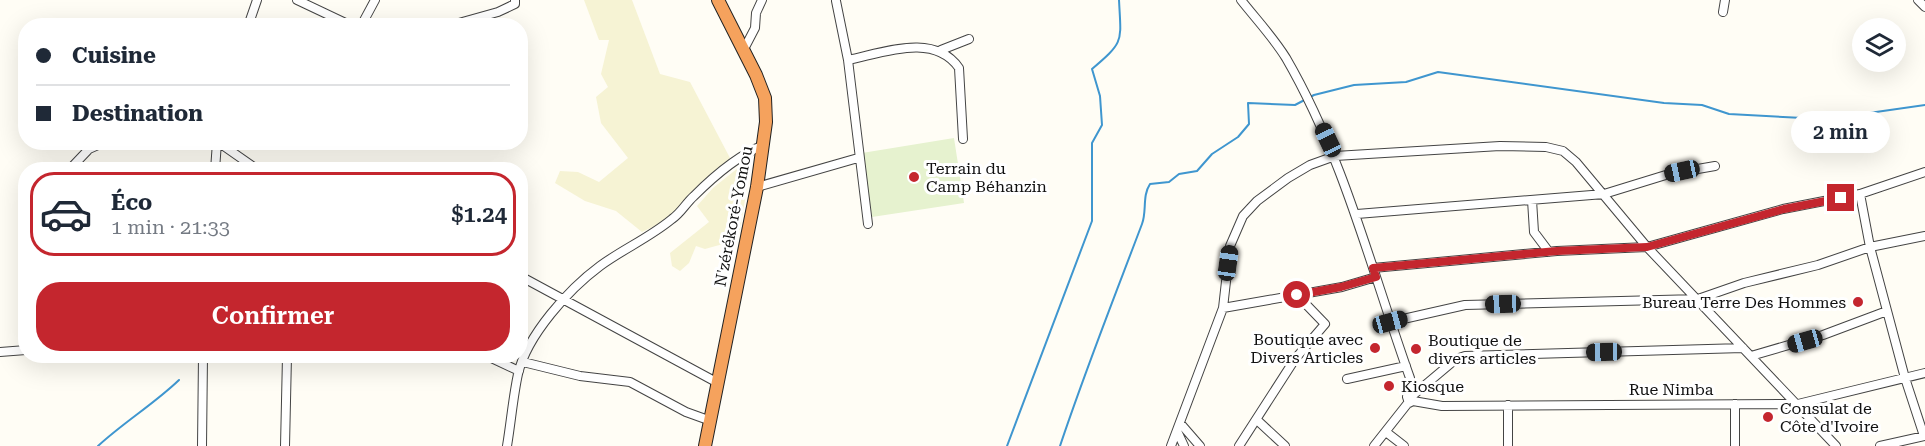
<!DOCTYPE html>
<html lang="fr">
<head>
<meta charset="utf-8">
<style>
  body { margin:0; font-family:"Roboto Serif",serif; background:#f6f6f7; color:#1f2937; height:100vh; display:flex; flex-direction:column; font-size:22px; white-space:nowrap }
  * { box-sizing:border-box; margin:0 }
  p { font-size:20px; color:#747a83 }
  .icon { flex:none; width:33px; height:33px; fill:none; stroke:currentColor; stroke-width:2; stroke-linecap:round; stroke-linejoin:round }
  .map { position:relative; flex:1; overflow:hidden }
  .drawer { position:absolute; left:18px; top:162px; width:510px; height:201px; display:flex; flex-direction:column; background:#fff; border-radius:24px; box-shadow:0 6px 24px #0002 }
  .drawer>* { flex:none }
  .guide { position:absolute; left:18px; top:18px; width:510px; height:132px; border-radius:24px; box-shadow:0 6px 24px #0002; display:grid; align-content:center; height:132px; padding:0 18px; background:#fff }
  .tools { position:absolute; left:1852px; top:18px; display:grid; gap:12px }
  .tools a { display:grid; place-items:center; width:54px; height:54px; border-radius:50%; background:#fff; box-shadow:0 6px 24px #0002; font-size:30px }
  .end { position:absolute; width:27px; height:27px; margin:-14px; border:8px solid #c4262e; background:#fff; box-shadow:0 0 0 3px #fff }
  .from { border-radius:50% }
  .bubble { position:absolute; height:42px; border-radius:21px; background:#fff; box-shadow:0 6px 24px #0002; font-size:20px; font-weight:600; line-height:42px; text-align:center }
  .car { position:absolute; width:18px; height:36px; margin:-18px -9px; border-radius:8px; box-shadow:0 0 4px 2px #0007; background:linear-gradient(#222 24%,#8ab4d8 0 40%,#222 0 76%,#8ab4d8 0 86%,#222 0) }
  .guide b { display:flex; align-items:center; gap:21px; height:57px; font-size:22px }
  .guide b+b { border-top:2px solid #e0e1e3 }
  .guide i { width:15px; height:15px; background:#1f2937 }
  ul { padding:10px 0 0; list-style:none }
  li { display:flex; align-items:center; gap:18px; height:84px; margin:0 12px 9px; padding:0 6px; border:3px solid transparent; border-radius:24px }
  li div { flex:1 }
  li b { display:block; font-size:22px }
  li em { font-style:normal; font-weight:600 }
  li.on { border-color:#c4262e }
  li>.icon { width:54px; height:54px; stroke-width:1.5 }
  .action { display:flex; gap:12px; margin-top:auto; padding:12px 18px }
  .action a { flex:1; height:69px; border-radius:24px; background:#c4262e; color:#fff; font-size:24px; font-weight:600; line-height:69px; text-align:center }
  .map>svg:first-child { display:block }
  .farmland { fill:#f6f3d4 }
  .pitch { fill:#e6f2cf }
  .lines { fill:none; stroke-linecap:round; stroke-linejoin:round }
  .stream { stroke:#3f96cf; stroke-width:2 }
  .minor-casing { stroke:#444; stroke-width:10 }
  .highway-casing { stroke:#222; stroke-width:14 }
  .minor { stroke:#fff; stroke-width:8 }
  .highway { stroke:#f5a25d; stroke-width:12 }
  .route { stroke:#c4262e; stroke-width:8 }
  .poi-dot { fill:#c4262e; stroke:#fff; stroke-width:2 }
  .labels { text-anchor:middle; stroke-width:6; stroke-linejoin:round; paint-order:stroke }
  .poi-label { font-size:16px; fill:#111; stroke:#fff; text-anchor:start }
  .street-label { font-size:16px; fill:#111; stroke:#fff }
</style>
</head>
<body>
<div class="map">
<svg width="1925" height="446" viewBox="0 0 1925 446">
  <rect width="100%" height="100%" fill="#fffdf5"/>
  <path class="farmland" d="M 584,0 L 632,0 L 660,74 L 690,82 L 730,158 L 667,220 L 642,232 L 616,211 L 585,201 L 555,183 L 560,171 L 578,172 L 599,182 L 628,158 L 601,123 L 596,97 L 608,87 L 601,74 L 609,40 L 599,40 Z
    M 743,164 L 750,170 L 740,230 L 730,230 L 723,244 L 705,249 L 696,246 L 689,263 L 680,271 L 672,266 L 670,253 L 709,222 L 697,206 L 713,188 Z"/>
  <path class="pitch" d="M 954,138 L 964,203 L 872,217 L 862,153 Z"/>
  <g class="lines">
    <path class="stream" d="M 98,446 C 124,422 154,404 179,380
      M 1007,446 L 1092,221 L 1092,143 L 1102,125 L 1100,96 L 1092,69 C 1125,41 1121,42 1119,0
      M 1060,446 C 1085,371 1114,298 1142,224 C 1147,211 1142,196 1150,184 L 1169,182 L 1179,174 L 1197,171 L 1212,154 L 1238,137 L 1249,124 L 1248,103 L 1295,105 L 1314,95 L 1354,85 L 1406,82 L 1438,72 L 1664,103 L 1702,105 L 1729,114 L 1803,118 L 1841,117 L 1925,105"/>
    <g class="minor-casing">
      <path id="minor" d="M 297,0 L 352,26
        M 1241,0 C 1256,19 1273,37 1286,58 C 1344,158 1371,269 1410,378 L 1410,396
        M 1918,0 L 1925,7
        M 836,1 L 848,60 L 868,224
        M 1723,12 L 1725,0
        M 248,26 L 257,0
        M 361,26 L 375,0
        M 448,26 L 498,12 L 515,4 L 515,0
        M 941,50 L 969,39
        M 743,51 L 755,28 L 756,13 L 762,0
        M 848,60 C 883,53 934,32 959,68 L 963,139
        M 218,142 L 258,170
        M 69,170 L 89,149 L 105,142
        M 215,170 L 217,142
        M 757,187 L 858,158
        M 1532,200 L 1534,232 L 1549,252
        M 1357,214 L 1604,194 L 1669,174 L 1715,166
        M 1373,268 L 1557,251 L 1647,247 L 1783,209 L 1860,194
        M 520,276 L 718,383
        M 1223,308 L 1342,287 L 1376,277
        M 1390,322 L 1465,305 L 1698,299 L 1744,283 L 1818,265 L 1870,247 L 1925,236
        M 0,352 L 26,350
        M 487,356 L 519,371
        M 1751,356 L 1823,335 L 1887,311
        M 523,362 L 580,376 L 630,382 L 686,412 L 711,421
        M 1347,379 L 1406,366
        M 1412,396 L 1456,359 L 1465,356 L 1743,348
        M 1413,401 L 1412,396 L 1407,397 L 1409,403 L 1413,401 L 1442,406 L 1798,404 L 1925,373
        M 1735,404 L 1735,446
        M 1257,420 L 1285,446
        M 1180,423 L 1200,446
        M 1177,431 L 1184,446
        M 1386,432 L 1404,446
        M 1924,436 L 1905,378 L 1870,247 L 1860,194 L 1925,172
        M 202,446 L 203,356
        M 285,446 L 287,356
        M 507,446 C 511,422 513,397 518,374 C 527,335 569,289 600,266 C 623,249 649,238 672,219 C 681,213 686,203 694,196 C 713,177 738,155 764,145
        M 1171,446 L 1223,308 L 1230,246 L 1243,216 L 1257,201 L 1288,178 L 1310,165 L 1335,156 L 1500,146 L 1546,147 L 1563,151 L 1576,162 L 1647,247 L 1836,446
        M 1239,446 L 1295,359 L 1325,324 L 1297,295
        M 1374,446 L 1408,403
        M 1508,446 L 1508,405
        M 1880,446 L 1925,436"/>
    </g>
    <g class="highway-casing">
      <path id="highway" d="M 705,446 L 757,187 L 766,122 L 765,98 L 756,75 L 718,0"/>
    </g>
    <use href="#minor" class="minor"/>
    <use href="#highway" class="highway"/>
  </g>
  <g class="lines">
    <path class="route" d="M 1297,295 L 1341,287 L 1376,277 L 1373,268 L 1557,251 L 1647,247 L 1784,209 L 1841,198"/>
  </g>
  <g class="poi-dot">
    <circle cx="914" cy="177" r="6"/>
    <circle cx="1858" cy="302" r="6"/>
    <circle cx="1375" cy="348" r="6"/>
    <circle cx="1416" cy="349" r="6"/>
    <circle cx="1389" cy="386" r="6"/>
    <circle cx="1768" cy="417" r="6"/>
  </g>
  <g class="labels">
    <g class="poi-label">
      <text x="926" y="174">Terrain du<tspan x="926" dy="18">Camp Béhanzin</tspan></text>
      <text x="1846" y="308" text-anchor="end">Bureau Terre Des Hommes</text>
      <text x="1363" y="345" text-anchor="end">Boutique avec<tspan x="1363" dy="18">Divers Articles</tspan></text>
      <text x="1428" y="346">Boutique de<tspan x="1428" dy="18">divers articles</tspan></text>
      <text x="1401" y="392">Kiosque</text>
      <text x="1780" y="414">Consulat de<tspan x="1780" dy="18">Côte d'Ivoire</tspan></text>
    </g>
    <g class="street-label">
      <text transform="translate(733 216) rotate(-79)" y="6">N'zérékoré-Yomou</text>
      <text x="1671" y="395">Rue Nimba</text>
    </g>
  </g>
</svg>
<div class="tools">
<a><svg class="icon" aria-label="layers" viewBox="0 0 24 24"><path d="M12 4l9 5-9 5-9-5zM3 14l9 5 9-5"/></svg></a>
</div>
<i class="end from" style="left:1297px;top:295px"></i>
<i class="end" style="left:1841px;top:198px"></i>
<div class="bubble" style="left:1791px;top:111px;width:99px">2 min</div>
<i class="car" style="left:1328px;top:140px;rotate:335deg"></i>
<i class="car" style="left:1682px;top:171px;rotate:258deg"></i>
<i class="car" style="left:1228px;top:263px;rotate:8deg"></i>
<i class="car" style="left:1503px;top:304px;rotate:268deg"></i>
<i class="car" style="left:1390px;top:322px;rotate:75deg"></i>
<i class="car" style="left:1805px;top:341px;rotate:254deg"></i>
<i class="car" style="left:1604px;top:352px;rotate:269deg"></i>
<div class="guide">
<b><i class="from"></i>Cuisine</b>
<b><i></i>Destination</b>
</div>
<section class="drawer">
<ul>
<li class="on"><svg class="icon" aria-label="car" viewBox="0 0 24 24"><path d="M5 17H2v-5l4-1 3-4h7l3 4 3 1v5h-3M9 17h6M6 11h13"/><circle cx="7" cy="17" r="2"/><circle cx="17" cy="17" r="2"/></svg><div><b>Éco</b><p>1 min · 21:33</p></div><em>$1.24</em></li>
</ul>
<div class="action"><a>Confirmer</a></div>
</section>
</div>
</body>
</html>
